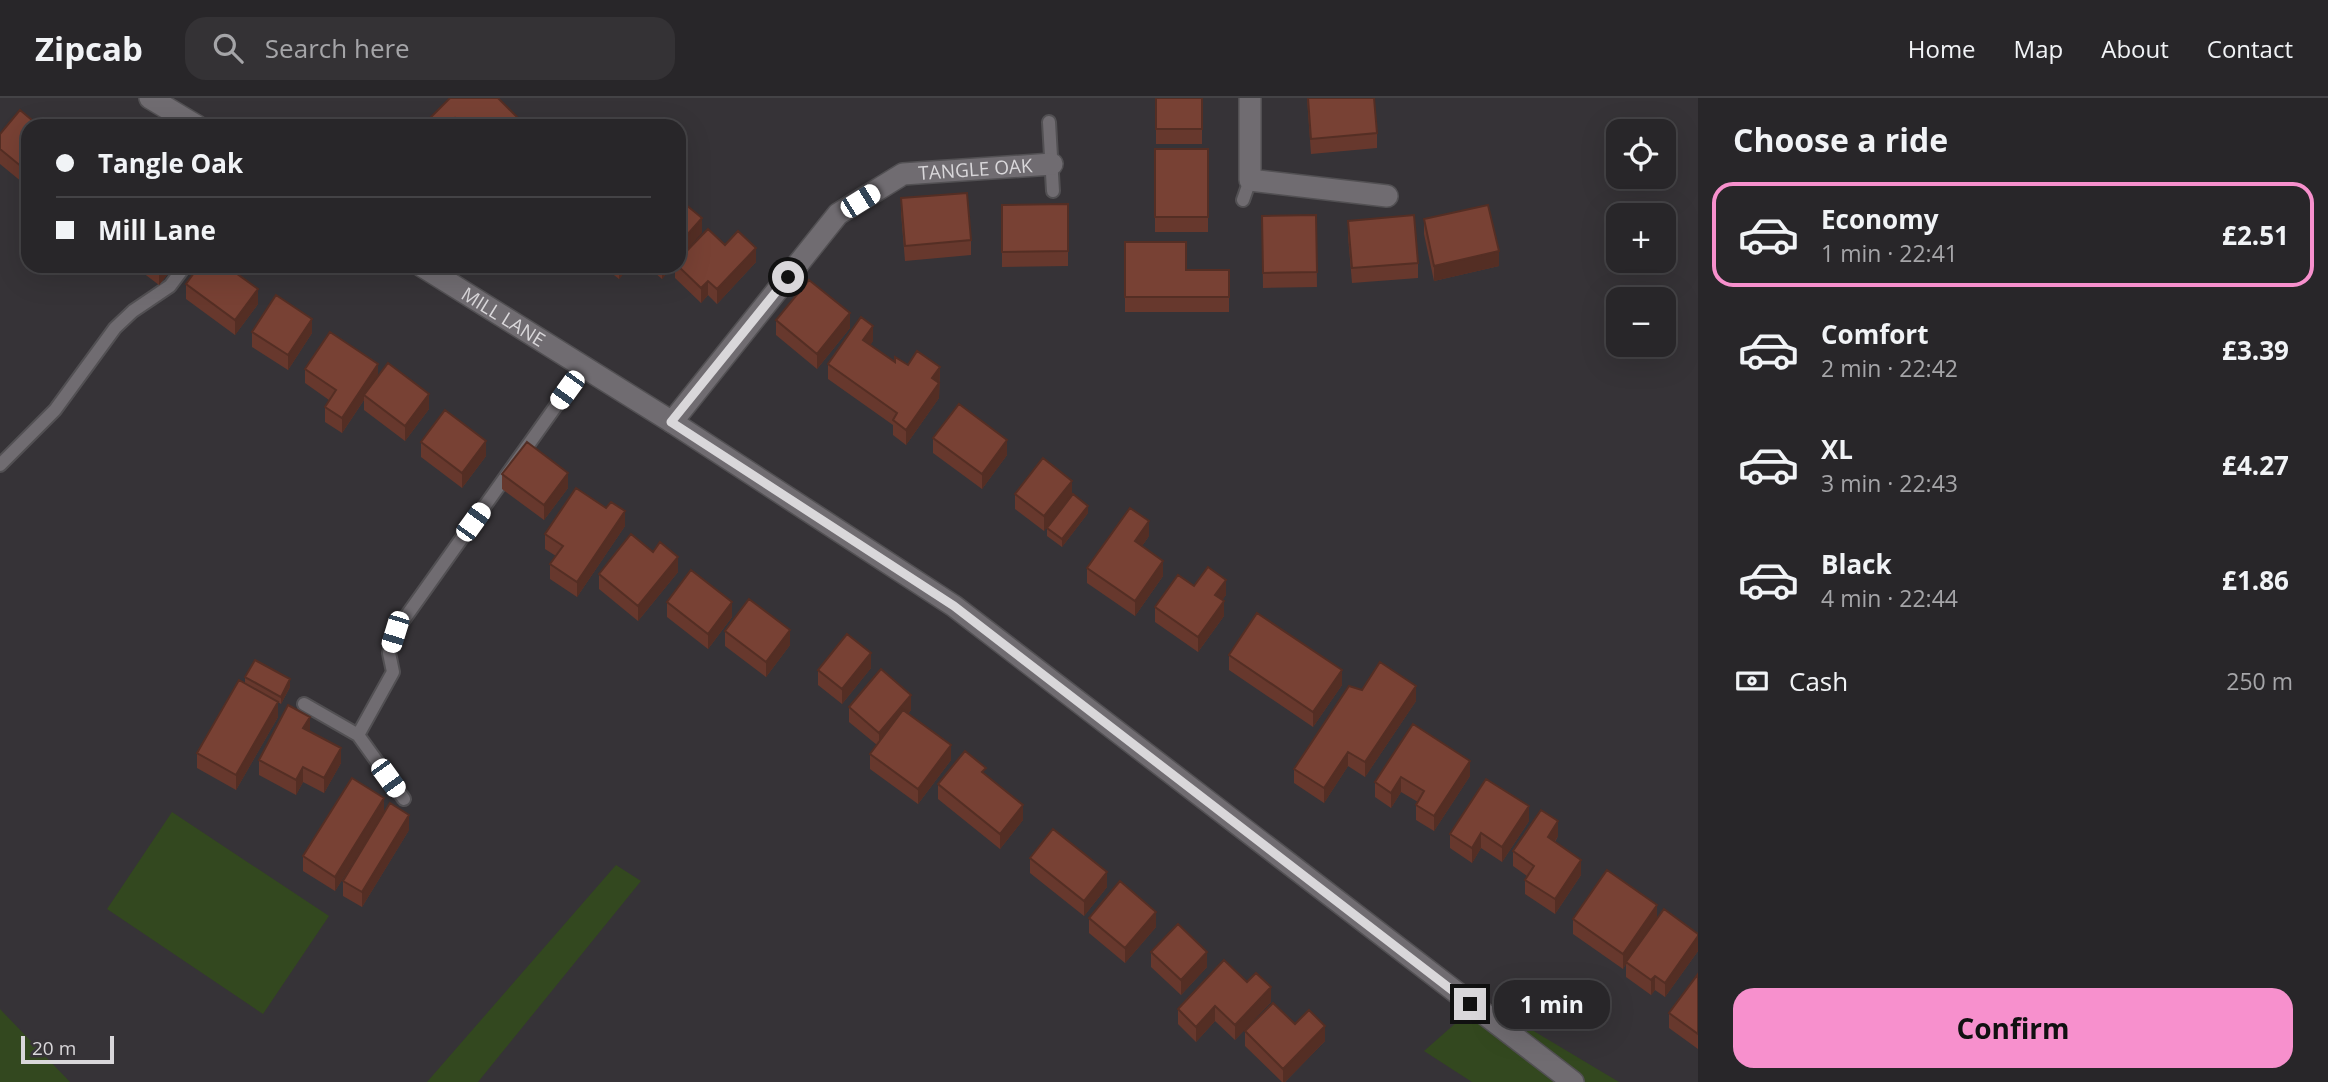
<!DOCTYPE html>
<html lang="en">
<head>
<meta charset="utf-8">
<style>
  body { margin:0; font-family:"Open Sans",sans-serif; background:#343235; color:#f1f3f6; height:100vh; display:flex; flex-direction:column; font-size:26px; white-space:nowrap }
  * { box-sizing:border-box; margin:0 }
  p { font-size:23px; color:#a5a5a8 }
  .icon { flex:none; width:38px; height:38px; fill:none; stroke:currentColor; stroke-width:2; stroke-linecap:round; stroke-linejoin:round }
  .map { position:relative; flex:1; overflow:hidden }
  .side { display:flex; flex-direction:column; background:#282629; width:630px }
  .side>* { flex:none }
  .top-card { position:absolute; left:21px; top:21px; width:665px; height:154px; border-radius:21px; box-shadow:0 7px 28px #0002,0 0 0 2px #444346; display:grid; align-content:center; height:154px; padding:0 35px; background:#282629 }
  .buttons { position:absolute; left:1606px; top:21px; display:grid; gap:14px }
  .buttons a { display:grid; place-items:center; width:70px; height:70px; border-radius:14px; background:#282629; box-shadow:0 7px 28px #0002,0 0 0 2px #444346; font-size:35px }
  .scale { position:absolute; left:21px; bottom:18px; width:93px; box-sizing:border-box; padding-left:7px; border:4px solid #d9d7da; border-top:0; font-size:19px; line-height:24px; white-space:nowrap; color:#d9d7da; -webkit-text-stroke:5px #363337; paint-order:stroke }
  .end { position:absolute; width:32px; height:32px; margin:-16px; border:9px solid #d9d7da; background:#111; box-shadow:0 0 0 4px #111 }
  .from { border-radius:50% }
  .bubble { position:absolute; height:49px; border-radius:21px; background:#282629; box-shadow:0 7px 28px #0002,0 0 0 2px #444346; font-size:23px; font-weight:700; line-height:49px; text-align:center }
  .car { position:absolute; width:21px; height:42px; margin:-21px -10px; border-radius:9px; box-shadow:0 0 5px 2px #0007; background:linear-gradient(#fff 24%,#345 0 40%,#fff 0 76%,#345 0 86%,#fff 0) }
  .top-card b { display:flex; align-items:center; gap:24px; height:66px; font-size:26px }
  .top-card b+b { border-top:2px solid #444346 }
  .top-card i { width:18px; height:18px; background:#f1f3f6 }
  ul { padding:0; list-style:none }
  li { display:flex; align-items:center; gap:21px; height:105px; margin:0 14px 10px; padding:0 21px; border:4px solid transparent; border-radius:21px }
  li div { flex:1 }
  li b { display:block; font-size:26px }
  li em { font-style:normal; font-weight:700 }
  li.on { border-color:#f790cd }
  li>.icon { width:63px; height:63px; stroke-width:1.5 }
  h2 { padding:0 35px; font-size:32px; line-height:84px }
  .pay { display:flex; align-items:center; gap:18px; height:77px; padding:0 35px; font-size:26px }
  .pay p { margin-inline-start:auto }
  .cta { display:flex; gap:14px; margin-top:auto; padding:14px 35px }
  .cta a { flex:1; height:80px; border-radius:21px; background:#f790cd; color:#111; font-size:28px; font-weight:700; line-height:80px; text-align:center }
  header { display:flex; align-items:center; gap:42px; box-sizing:border-box; height:98px; padding:0 35px; background:#282629; border-bottom:2px solid #444346 }
  header strong { font-size:33px }
  nav { display:flex; gap:38px; margin-inline-start:auto; font-size:24px }
  .search { width:490px; height:63px; background:#343235; display:flex; align-items:center; gap:18px; box-sizing:border-box; padding:0 24px; border-radius:21px; color:#a5a5a8; font-size:26px }
  main { display:flex; flex:1; min-height:0 }
  .map>svg:first-child { display:block }
  .green { fill:#33481f }
  .lines { fill:none; stroke-linecap:round; stroke-linejoin:round }
  .service-casing { stroke:#525053; stroke-width:16 }
  .minor-casing { stroke:#525053; stroke-width:24 }
  .service { stroke:#706c71; stroke-width:12 }
  .minor { stroke:#706c71; stroke-width:21 }
  .wall { fill:#67382d }
  .shaded-wall { fill:#542e24 }
  .building { fill:#784134; stroke:#542e24; stroke-width:2 }
  .route { stroke:#d9d7da; stroke-width:9 }
  .labels { text-anchor:middle; stroke-width:6; stroke-linejoin:round; paint-order:stroke }
  .street-label { font-size:19px; fill:#d9d7da; stroke:#363337 }
</style>
</head>
<body>
<header>
<strong>Zipcab</strong>
<div class="search"><svg class="icon" aria-label="search" viewBox="0 0 24 24"><circle cx="10" cy="10" r="6"/><path d="M15 15l6 6"/></svg>Search here</div>
<nav><a>Home</a><a>Map</a><a>About</a><a>Contact</a></nav>
</header>
<main>
<div class="map">
<svg width="1698" height="984" viewBox="0 0 1698 984">
  <rect width="100%" height="100%" fill="#363337"/>
  <path class="green" d="M 172,714 L 329,818 L 263,916 L 107,811 Z
    M 616,767 L 641,783 L 478,984 L 427,984 Z
    M 1482,902 L 1619,984 L 1472,984 L 1424,953 Z
    M 0,911 L 70,984 L 0,984 Z"/>
  <g class="lines">
    <g class="service-casing">
      <path id="service" d="M 1049,24 L 1053,93
        M 1243,102 L 1250,82
        M 0,367 L 55,312 L 115,230 L 133,213 L 170,188 L 185,168
        M 304,606 L 358,637 L 404,701
        M 358,637 L 393,574 L 389,555 L 395,534 L 583,270"/>
    </g>
    <g class="minor-casing">
      <g id="minor">
        <path d="M 150,0 L 197,28"/>
        <path d="M 1250,0 L 1250,82 L 1387,98"/>
        <path id="s1" d="M 422,168 L 672,324 L 954,508 L 1573,984"/>
        <path id="s2" d="M 672,324 L 838,116 L 903,76 L 1052,66"/>
      </g>
    </g>
    <use href="#service" class="service"/>
    <use href="#minor" class="minor"/>
  </g>
  <path class="wall" d="M 450,0 L 524,28 L 422,28 Z
    M 1156,0 L 1202,0 L 1202,46 L 1156,46 Z
    M 1307,0 L 1374,0 L 1377,35 L 1377,50 L 1311,56 Z
    M 28,28 L 28,89 L 0,66 L 0,36 Z
    M 1155,51 L 1208,51 L 1208,134 L 1155,134 Z
    M 901,100 L 971,142 L 971,157 L 905,163 L 901,115 Z
    M 1068,106 L 1068,168 L 1002,169 L 1002,107 Z
    M 1316,117 L 1317,189 L 1263,190 L 1262,118 Z
    M 1424,121 L 1499,168 L 1434,183 L 1424,136 Z
    M 1348,123 L 1418,165 L 1418,180 L 1352,185 L 1348,138 Z
    M 1125,144 L 1186,172 L 1229,172 L 1229,214 L 1125,214 Z
    M 725,147 L 756,164 L 717,206 L 708,197 L 701,205 L 675,180 L 675,168 L 679,168 Z
    M 134,168 L 174,168 L 159,187 Z
    M 605,168 L 630,168 L 619,181 L 605,170 Z
    M 647,168 L 673,168 L 662,181 Z
    M 186,186 L 258,206 L 235,237 L 186,201 Z
    M 776,222 L 850,230 L 817,271 L 776,237 Z
    M 252,234 L 312,235 L 288,272 L 252,249 Z
    M 873,243 L 870,247 L 895,264 L 908,267 L 940,269 L 939,300 L 906,347 L 893,337 L 893,327 L 828,281 L 828,266 Z
    M 305,271 L 378,278 L 429,311 L 405,343 L 364,312 L 364,302 L 342,335 L 325,324 L 325,309 L 329,302 L 305,285 Z
    M 933,340 L 1007,357 L 982,391 L 933,355 Z
    M 421,344 L 486,358 L 462,390 L 421,359 Z
    M 502,376 L 568,390 L 544,422 L 502,391 Z
    M 1015,396 L 1072,397 L 1044,433 L 1015,411 Z
    M 1088,415 L 1062,449 L 1047,438 L 1047,430 Z
    M 625,428 L 577,499 L 550,481 L 550,466 L 556,458 L 545,451 L 545,436 Z
    M 1149,438 L 1142,448 L 1163,478 L 1135,518 L 1087,485 L 1087,470 Z
    M 678,474 L 638,523 L 599,491 L 599,476 Z
    M 1194,488 L 1226,497 L 1222,502 L 1224,518 L 1198,554 L 1155,524 L 1155,509 Z
    M 667,504 L 732,519 L 708,551 L 667,519 Z
    M 725,533 L 790,547 L 766,579 L 725,548 Z
    M 1229,557 L 1342,587 L 1313,629 L 1229,572 Z
    M 871,570 L 842,606 L 818,587 L 818,572 Z
    M 245,579 L 290,589 L 281,606 L 278,604 L 278,619 L 236,692 L 197,670 L 197,655 L 245,585 Z
    M 1362,592 L 1416,603 L 1365,679 L 1348,668 L 1324,705 L 1294,685 L 1294,671 Z
    M 849,609 L 911,612 L 908,616 L 951,662 L 918,706 L 870,671 L 870,656 L 877,647 L 849,624 Z
    M 1413,626 L 1470,678 L 1434,733 L 1416,722 L 1416,707 L 1418,704 L 1401,694 L 1391,710 L 1375,699 L 1375,684 Z
    M 310,633 L 341,665 L 324,695 L 303,684 L 296,697 L 259,677 L 259,662 Z
    M 938,686 L 1023,722 L 1000,751 L 938,701 Z
    M 384,715 L 335,793 L 303,773 L 303,758 Z
    M 1529,723 L 1502,764 L 1481,750 L 1472,765 L 1450,750 L 1450,736 Z
    M 409,732 L 362,809 L 343,798 L 343,783 Z
    M 1558,738 L 1555,744 L 1581,777 L 1555,816 L 1525,796 L 1525,782 L 1527,778 L 1513,768 L 1513,753 Z
    M 1030,760 L 1107,789 L 1084,818 L 1030,775 Z
    M 1089,820 L 1156,829 L 1125,865 L 1089,835 Z
    M 1573,821 L 1657,821 L 1698,836 L 1698,853 L 1665,899 L 1655,892 L 1651,897 L 1626,879 L 1626,866 L 1623,871 L 1573,836 Z
    M 1151,854 L 1207,869 L 1181,897 L 1151,869 Z
    M 1698,876 L 1698,951 L 1669,930 L 1669,915 Z
    M 1247,884 L 1271,904 L 1235,942 L 1215,923 L 1196,944 L 1178,926 L 1178,911 Z
    M 1245,933 L 1325,943 L 1285,984 L 1282,984 L 1245,948 Z"/>
  <path class="shaded-wall" d="M 455,20 L 455,28 L 447,28 Z
    M 702,120 L 702,135 L 679,161 L 679,146 Z
    M 756,150 L 756,164 L 717,206 L 717,191 Z
    M 1499,153 L 1499,168 L 1434,183 L 1434,168 Z
    M 162,168 L 174,168 L 159,187 L 159,172 Z
    M 619,168 L 630,168 L 619,181 Z
    M 662,168 L 673,168 L 662,181 Z
    M 708,183 L 708,197 L 701,205 L 701,190 Z
    M 258,191 L 258,206 L 235,237 L 235,222 Z
    M 850,215 L 850,230 L 817,271 L 817,256 Z
    M 312,221 L 312,235 L 288,272 L 288,257 Z
    M 873,228 L 873,243 L 863,257 L 863,242 Z
    M 378,266 L 378,281 L 364,297 L 364,302 L 342,335 L 342,320 Z
    M 940,269 L 939,300 L 906,347 L 906,332 L 932,280 Z
    M 429,296 L 429,311 L 405,343 L 405,328 Z
    M 1007,342 L 1007,357 L 982,391 L 982,376 Z
    M 486,343 L 486,358 L 462,390 L 462,375 Z
    M 568,375 L 568,390 L 544,422 L 544,407 Z
    M 1072,383 L 1072,397 L 1044,433 L 1044,418 Z
    M 1088,408 L 1088,415 L 1062,449 L 1062,441 Z
    M 625,413 L 625,428 L 577,499 L 577,484 Z
    M 1149,423 L 1149,438 L 1135,458 L 1135,443 Z
    M 678,459 L 678,474 L 638,523 L 638,508 Z
    M 1163,463 L 1163,478 L 1135,518 L 1135,503 Z
    M 1226,482 L 1226,497 L 1215,512 L 1215,497 Z
    M 1224,503 L 1224,518 L 1198,554 L 1198,539 Z
    M 732,504 L 732,519 L 708,551 L 708,536 Z
    M 790,532 L 790,547 L 766,579 L 766,564 Z
    M 871,555 L 871,570 L 842,606 L 842,591 Z
    M 1342,572 L 1342,587 L 1313,629 L 1313,614 Z
    M 290,581 L 290,589 L 281,606 L 281,599 Z
    M 1416,588 L 1416,603 L 1365,679 L 1365,664 Z
    M 911,597 L 911,612 L 879,650 L 879,635 Z
    M 278,604 L 278,619 L 236,692 L 236,677 Z
    M 310,619 L 310,634 L 303,630 Z
    M 951,647 L 951,662 L 918,706 L 918,691 Z
    M 341,650 L 341,665 L 324,695 L 324,680 Z
    M 1348,654 L 1348,668 L 1324,705 L 1324,690 Z
    M 1470,663 L 1470,678 L 1434,733 L 1434,718 Z
    M 303,669 L 303,684 L 296,697 L 296,682 Z
    M 1401,679 L 1401,694 L 1391,710 L 1391,695 Z
    M 384,700 L 384,715 L 335,793 L 335,779 Z
    M 1023,707 L 1023,722 L 1000,751 L 1000,736 Z
    M 1529,708 L 1529,723 L 1502,764 L 1502,749 Z
    M 409,717 L 409,732 L 362,809 L 362,794 Z
    M 1558,723 L 1558,738 L 1548,754 L 1548,739 Z
    M 1481,735 L 1481,750 L 1472,765 L 1472,750 Z
    M 1581,762 L 1581,777 L 1555,816 L 1555,801 Z
    M 1107,774 L 1107,789 L 1084,818 L 1084,803 Z
    M 1657,807 L 1657,822 L 1623,871 L 1623,856 Z
    M 1156,814 L 1156,829 L 1125,865 L 1125,850 Z
    M 1698,838 L 1698,853 L 1665,899 L 1665,885 Z
    M 1207,854 L 1207,869 L 1181,897 L 1181,882 Z
    M 1655,878 L 1655,892 L 1651,897 L 1651,882 Z
    M 1271,889 L 1271,904 L 1235,942 L 1235,927 Z
    M 1215,908 L 1215,923 L 1196,944 L 1196,929 Z
    M 1325,928 L 1325,943 L 1285,984 L 1283,984 L 1283,971 Z"/>
  <path class="building" d="M 450,0 L 498,0 L 524,26 L 522,28 L 462,28 L 455,20 L 447,28 L 422,28 Z
    M 1156,0 L 1202,0 L 1202,31 L 1156,31 Z
    M 1308,0 L 1374,0 L 1377,35 L 1311,41 Z
    M 20,12 L 39,28 L 28,28 L 28,74 L 0,51 L 0,36 Z
    M 1155,51 L 1208,51 L 1208,119 L 1155,119 Z
    M 967,95 L 971,142 L 905,148 L 901,100 Z
    M 679,101 L 702,120 L 679,146 Z
    M 1068,106 L 1068,153 L 1002,154 L 1002,107 Z
    M 1488,107 L 1499,153 L 1434,168 L 1424,121 Z
    M 1316,117 L 1317,174 L 1263,175 L 1262,118 Z
    M 1414,117 L 1418,165 L 1352,170 L 1348,123 Z
    M 708,131 L 725,147 L 738,133 L 756,150 L 717,191 L 708,183 L 701,190 L 678,168 L 679,161 Z
    M 1125,144 L 1186,144 L 1186,172 L 1229,172 L 1229,199 L 1125,199 Z
    M 154,168 L 162,168 L 159,172 Z
    M 199,168 L 226,168 L 258,191 L 235,222 L 186,186 Z
    M 809,182 L 850,215 L 817,256 L 776,222 Z
    M 276,197 L 312,221 L 288,257 L 252,234 Z
    M 861,219 L 873,228 L 863,242 L 895,264 L 895,259 L 908,267 L 917,253 L 940,269 L 932,280 L 939,285 L 906,332 L 893,322 L 897,315 L 828,266 Z
    M 330,234 L 378,266 L 342,320 L 325,309 L 336,292 L 305,271 Z
    M 388,265 L 429,296 L 405,328 L 364,297 Z
    M 959,306 L 1007,342 L 982,376 L 933,340 Z
    M 445,312 L 486,343 L 462,375 L 421,344 Z
    M 527,344 L 568,375 L 544,407 L 502,376 Z
    M 1043,360 L 1072,383 L 1044,418 L 1015,396 Z
    M 576,390 L 606,410 L 611,404 L 625,413 L 577,484 L 550,466 L 563,448 L 545,436 Z
    M 1073,396 L 1088,408 L 1062,441 L 1047,430 Z
    M 1130,410 L 1149,423 L 1135,443 L 1163,463 L 1135,503 L 1087,470 Z
    M 631,436 L 653,454 L 660,444 L 678,459 L 638,508 L 599,476 Z
    M 1208,469 L 1226,482 L 1215,497 L 1224,503 L 1198,539 L 1155,509 L 1178,477 L 1194,488 Z
    M 691,472 L 732,504 L 708,536 L 667,504 Z
    M 749,501 L 790,532 L 766,564 L 725,533 Z
    M 1257,515 L 1342,572 L 1313,614 L 1229,557 Z
    M 847,536 L 871,555 L 842,591 L 818,572 Z
    M 255,562 L 290,581 L 281,599 L 245,579 Z
    M 1380,564 L 1416,588 L 1365,664 L 1348,654 L 1324,690 L 1294,671 L 1349,588 L 1362,592 Z
    M 881,571 L 911,597 L 879,635 L 849,609 Z
    M 239,582 L 278,604 L 236,677 L 197,655 Z
    M 288,607 L 310,619 L 303,630 L 341,650 L 324,680 L 303,669 L 296,682 L 259,662 Z
    M 903,612 L 951,647 L 918,691 L 870,656 Z
    M 1413,626 L 1470,663 L 1434,718 L 1416,707 L 1424,693 L 1401,679 L 1391,695 L 1375,684 Z
    M 965,653 L 986,670 L 982,674 L 1023,707 L 1000,736 L 938,686 Z
    M 352,680 L 384,700 L 335,779 L 303,758 Z
    M 1486,681 L 1529,708 L 1502,749 L 1481,735 L 1472,750 L 1450,736 Z
    M 390,705 L 409,717 L 362,794 L 343,783 Z
    M 1541,712 L 1558,723 L 1548,739 L 1581,762 L 1555,801 L 1525,782 L 1534,768 L 1513,753 Z
    M 1053,731 L 1107,774 L 1084,803 L 1030,760 Z
    M 1607,772 L 1657,807 L 1623,856 L 1573,821 Z
    M 1120,783 L 1156,814 L 1125,850 L 1089,820 Z
    M 1664,811 L 1698,836 L 1698,838 L 1665,885 L 1655,878 L 1651,882 L 1626,864 Z
    M 1178,826 L 1207,854 L 1181,882 L 1151,854 Z
    M 1224,862 L 1247,884 L 1256,875 L 1271,889 L 1235,927 L 1215,908 L 1196,929 L 1178,911 Z
    M 1698,876 L 1698,936 L 1669,915 Z
    M 1273,905 L 1295,926 L 1309,912 L 1325,928 L 1283,971 L 1245,933 Z"/>
  <g class="lines">
    <path class="route" d="M 788,179 L 671,324 L 954,508 L 1470,906"/>
  </g>
  <g class="labels">
    <g class="street-label">
      <text dy="7" stroke="none"><textPath href="#s2" startOffset="415">TANGLE OAK</textPath></text>
      <text dy="7" stroke="none"><textPath href="#s1" startOffset="96">MILL LANE</textPath></text>
    </g>
  </g>
</svg>
<div class="buttons">
<a><svg class="icon" aria-label="locate" viewBox="0 0 24 24"><circle cx="12" cy="12" r="6"/><path d="M12 2v4M12 18v4M2 12h4M18 12h4"/></svg></a>
<a>+</a>
<a>−</a>
</div>
<div class="scale">20 m</div>
<i class="end from" style="left:788px;top:179px"></i>
<i class="end" style="left:1470px;top:906px"></i>
<div class="bubble" style="left:1494px;top:882px;width:116px">1 min</div>
<i class="car" style="left:860px;top:103px;rotate:58deg"></i>
<i class="car" style="left:567px;top:292px;rotate:216deg"></i>
<i class="car" style="left:473px;top:424px;rotate:36deg"></i>
<i class="car" style="left:395px;top:534px;rotate:197deg"></i>
<i class="car" style="left:388px;top:680px;rotate:144deg"></i>
<div class="top-card">
<b><i class="from"></i>Tangle Oak</b>
<b><i></i>Mill Lane</b>
</div>
</div>
<section class="side">
<h2>Choose a ride</h2>
<ul>
<li class="on"><svg class="icon" aria-label="car" viewBox="0 0 24 24"><path d="M5 17H2v-5l4-1 3-4h7l3 4 3 1v5h-3M9 17h6M6 11h13"/><circle cx="7" cy="17" r="2"/><circle cx="17" cy="17" r="2"/></svg><div><b>Economy</b><p>1 min · 22:41</p></div><em>£2.51</em></li>
<li><svg class="icon" aria-label="car" viewBox="0 0 24 24"><path d="M5 17H2v-5l4-1 3-4h7l3 4 3 1v5h-3M9 17h6M6 11h13"/><circle cx="7" cy="17" r="2"/><circle cx="17" cy="17" r="2"/></svg><div><b>Comfort</b><p>2 min · 22:42</p></div><em>£3.39</em></li>
<li><svg class="icon" aria-label="car" viewBox="0 0 24 24"><path d="M5 17H2v-5l4-1 3-4h7l3 4 3 1v5h-3M9 17h6M6 11h13"/><circle cx="7" cy="17" r="2"/><circle cx="17" cy="17" r="2"/></svg><div><b>XL</b><p>3 min · 22:43</p></div><em>£4.27</em></li>
<li><svg class="icon" aria-label="car" viewBox="0 0 24 24"><path d="M5 17H2v-5l4-1 3-4h7l3 4 3 1v5h-3M9 17h6M6 11h13"/><circle cx="7" cy="17" r="2"/><circle cx="17" cy="17" r="2"/></svg><div><b>Black</b><p>4 min · 22:44</p></div><em>£1.86</em></li>
</ul>
<div class="pay"><svg class="icon" aria-label="cash" viewBox="0 0 24 24"><path d="M3 7h18v10H3z"/><circle cx="12" cy="12" r="2"/></svg>Cash<p>250 m</p></div>
<div class="cta"><a>Confirm</a></div>
</section>
</main>
</body>
</html>
